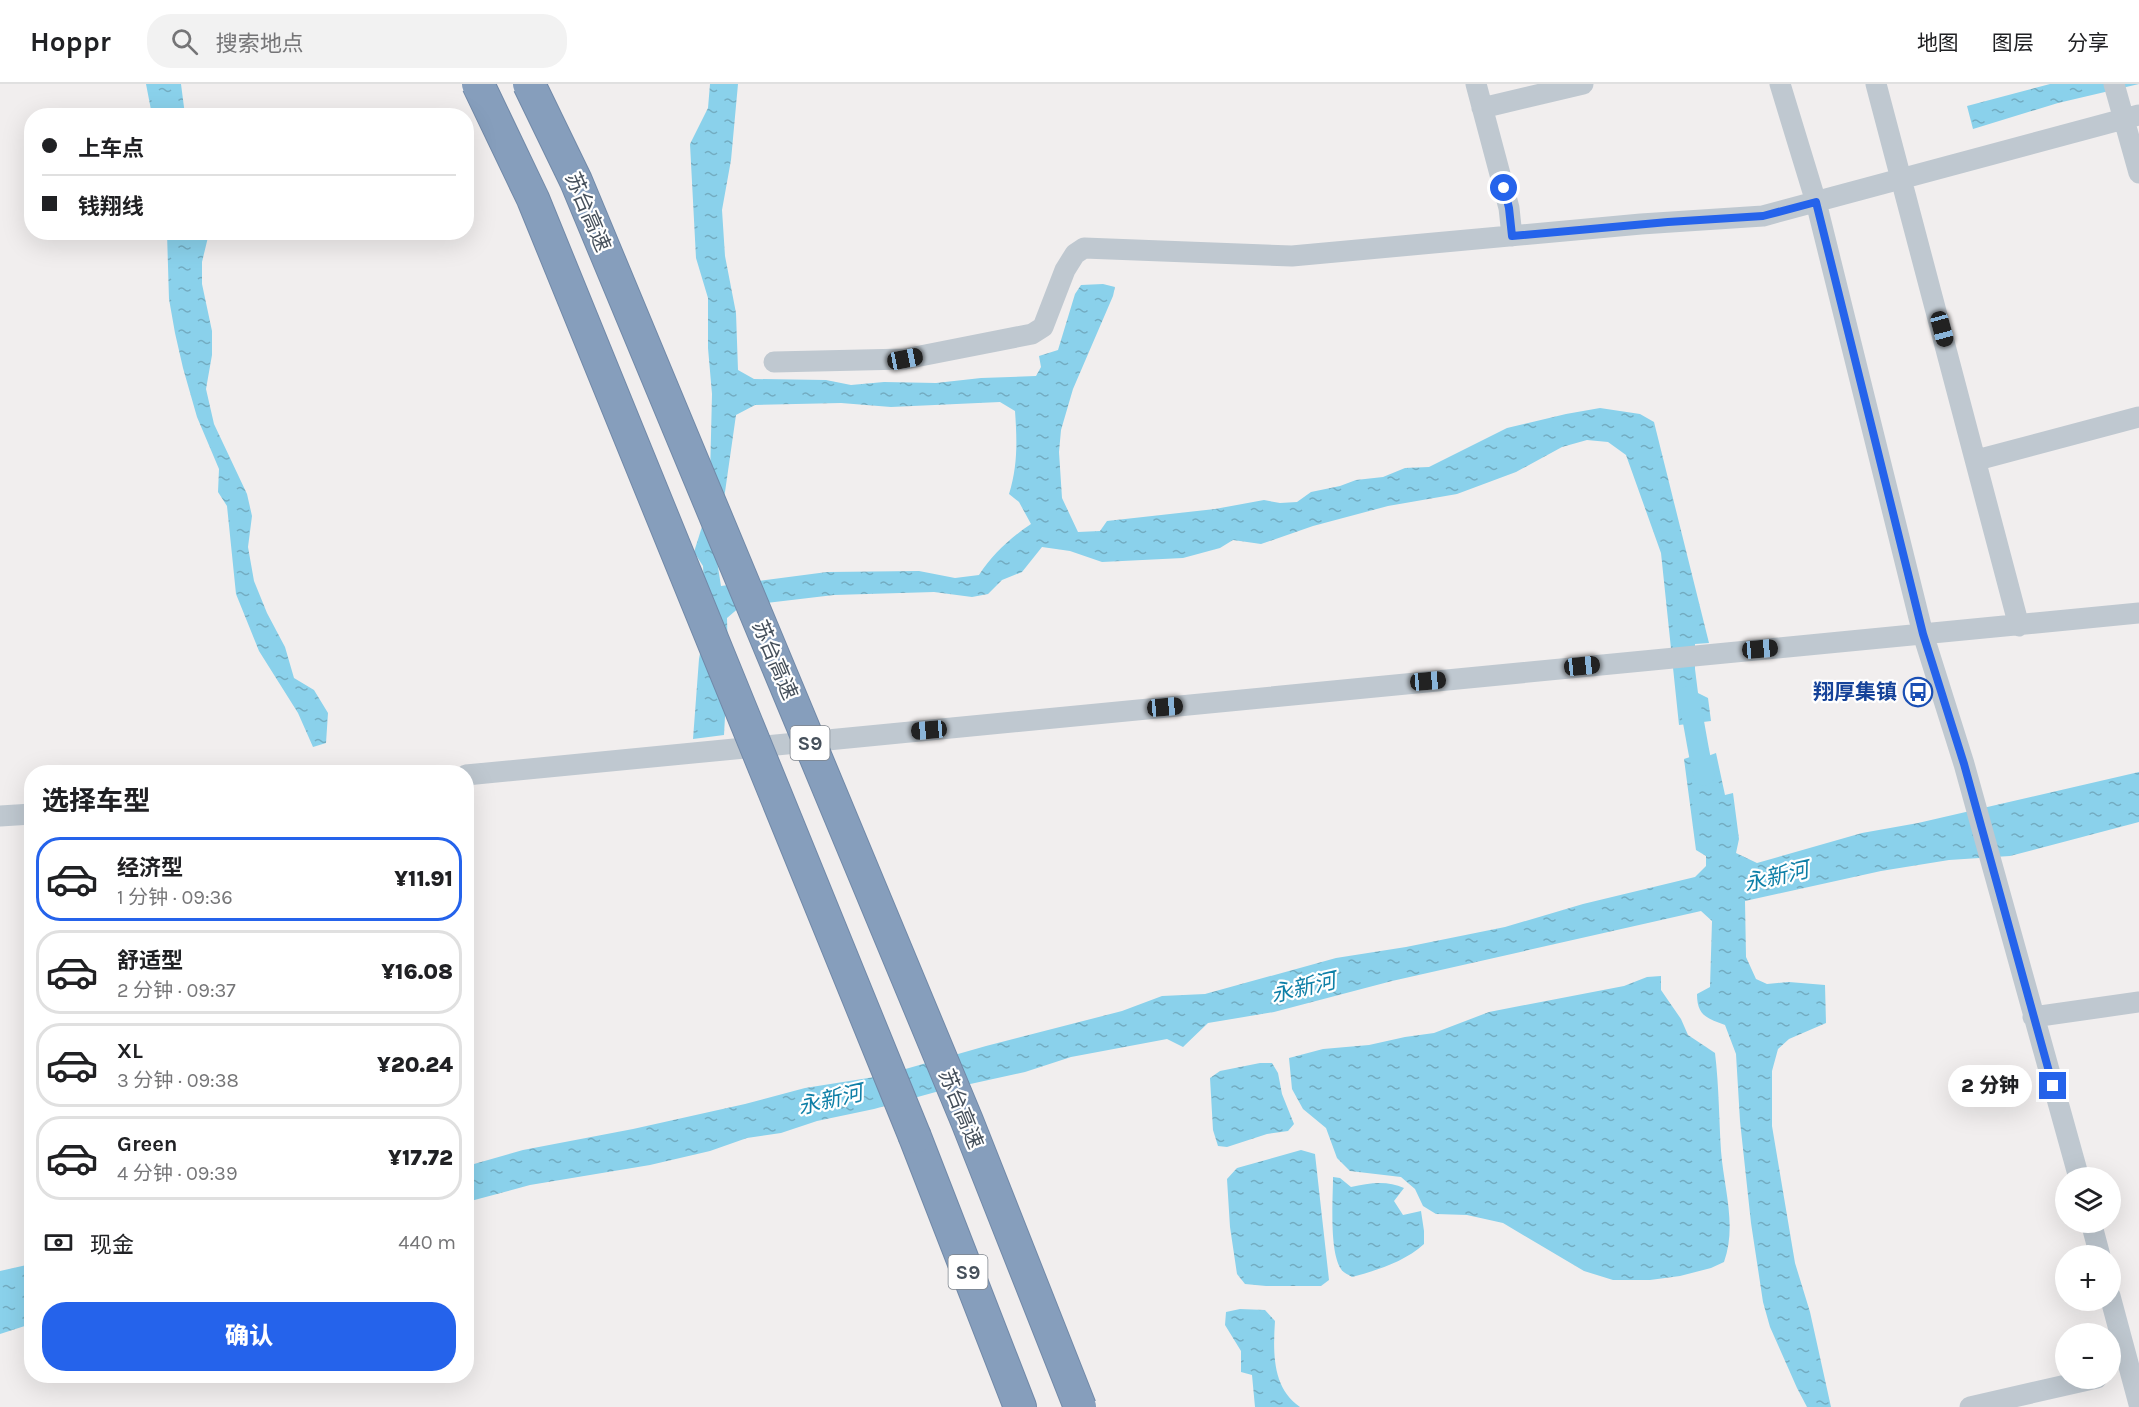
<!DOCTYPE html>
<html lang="zh">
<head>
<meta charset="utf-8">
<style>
  body { margin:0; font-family:Karla,"Noto Sans SC",sans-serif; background:#f2f2f2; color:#202124; height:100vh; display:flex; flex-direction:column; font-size:22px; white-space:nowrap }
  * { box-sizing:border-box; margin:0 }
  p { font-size:20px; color:#757577 }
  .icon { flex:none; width:33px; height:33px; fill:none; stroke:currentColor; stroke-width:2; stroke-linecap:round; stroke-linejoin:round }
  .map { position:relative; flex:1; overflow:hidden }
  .drawer { position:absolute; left:24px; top:681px; width:450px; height:618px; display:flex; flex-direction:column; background:#fff; border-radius:24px; box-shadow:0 6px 24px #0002 }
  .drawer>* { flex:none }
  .hud { position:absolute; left:24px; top:24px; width:450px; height:132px; border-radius:24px; box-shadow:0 6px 24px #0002; display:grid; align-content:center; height:132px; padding:0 18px; background:#fff }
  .buttons { position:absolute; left:2055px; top:1083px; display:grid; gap:12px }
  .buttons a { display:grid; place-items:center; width:66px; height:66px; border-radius:50%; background:#fff; box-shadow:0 6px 24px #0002; font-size:30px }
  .end { position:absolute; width:27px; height:27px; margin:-14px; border:8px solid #2563eb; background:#fff; box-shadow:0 0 0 3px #fff }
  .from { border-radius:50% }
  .bubble { position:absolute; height:42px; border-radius:21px; background:#fff; box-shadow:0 6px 24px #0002; font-size:20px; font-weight:800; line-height:42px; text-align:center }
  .car { position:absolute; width:18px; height:36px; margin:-18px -9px; border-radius:8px; box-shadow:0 0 4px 2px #0007; background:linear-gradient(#222 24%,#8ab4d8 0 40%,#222 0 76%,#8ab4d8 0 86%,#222 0) }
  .hud b { display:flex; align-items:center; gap:21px; height:57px; font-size:22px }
  .hud b+b { border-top:2px solid #e0e0e0 }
  .hud i { width:15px; height:15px; background:#202124 }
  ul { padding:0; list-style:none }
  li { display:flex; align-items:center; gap:18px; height:84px; margin:0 12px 9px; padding:0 6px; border:3px solid #e0e0e0; border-radius:24px }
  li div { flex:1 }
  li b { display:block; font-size:22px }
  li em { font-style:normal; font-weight:800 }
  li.current { border-color:#2563eb }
  li>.icon { width:54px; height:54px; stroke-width:1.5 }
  h2 { padding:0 18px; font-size:27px; line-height:72px }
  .pay { display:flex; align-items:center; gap:15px; height:66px; padding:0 18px; font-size:22px }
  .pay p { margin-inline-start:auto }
  .button { display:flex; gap:12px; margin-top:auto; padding:12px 18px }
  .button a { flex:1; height:69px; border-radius:24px; background:#2563eb; color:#fff; font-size:24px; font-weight:800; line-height:69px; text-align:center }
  header { display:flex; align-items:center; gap:36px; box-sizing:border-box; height:84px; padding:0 30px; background:#fff; border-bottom:2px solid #e0e0e0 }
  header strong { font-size:28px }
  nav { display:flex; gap:33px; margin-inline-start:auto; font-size:21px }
  .search { width:420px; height:54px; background:#f2f2f2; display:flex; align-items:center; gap:15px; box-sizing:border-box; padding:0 21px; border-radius:24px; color:#757577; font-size:22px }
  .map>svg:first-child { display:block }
  .water { fill:url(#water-ripples); fill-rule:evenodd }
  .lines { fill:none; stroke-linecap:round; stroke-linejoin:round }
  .canal { stroke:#8ad1eb; stroke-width:21 }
  .highway-casing { stroke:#7189a8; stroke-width:34 }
  .minor { stroke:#bfc8d0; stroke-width:21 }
  .highway { stroke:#869ebc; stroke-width:32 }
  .highway-bridge-casing { stroke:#7189a8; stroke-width:34; stroke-linecap:butt }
  .highway-bridge { stroke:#869ebc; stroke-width:32 }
  .route { stroke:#2563eb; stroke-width:8 }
  .labels { text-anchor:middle; stroke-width:4.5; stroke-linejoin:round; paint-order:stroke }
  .shield { fill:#fff; stroke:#7e848c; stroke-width:1.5 }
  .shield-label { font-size:20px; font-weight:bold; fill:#46505b }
  .street-label { font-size:21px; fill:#46505b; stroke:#fff }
  .transit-label { font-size:21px; font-weight:bold; fill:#164399; stroke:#fff; text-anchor:end }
  .water-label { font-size:22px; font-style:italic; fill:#0e7fa7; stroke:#fff }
</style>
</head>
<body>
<header>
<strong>Hoppr</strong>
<div class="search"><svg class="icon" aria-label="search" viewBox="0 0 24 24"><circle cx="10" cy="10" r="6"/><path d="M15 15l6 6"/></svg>搜索地点</div>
<nav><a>地图</a><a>图层</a><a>分享</a></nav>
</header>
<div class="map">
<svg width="2139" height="1323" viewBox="0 0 2139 1323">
  <defs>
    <pattern id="water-ripples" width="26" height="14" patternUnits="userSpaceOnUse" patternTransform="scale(1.5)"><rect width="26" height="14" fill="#8ad1eb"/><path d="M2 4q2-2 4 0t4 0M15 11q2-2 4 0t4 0" fill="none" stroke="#73acc1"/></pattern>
  </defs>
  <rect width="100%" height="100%" fill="#f1eeee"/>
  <path class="water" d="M 146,0 L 181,0 L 185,31 L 152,31 Z
    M 710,0 L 738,0 L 731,76 L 722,126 L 725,172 L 736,229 L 738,286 L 754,295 L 826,296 L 851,301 L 884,298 L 936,299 L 981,294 L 1036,292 L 1041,283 L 1039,272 L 1058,266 L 1075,210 L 1081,201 L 1103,200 L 1115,203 L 1113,212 L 1073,305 L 1061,346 L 1059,368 L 1062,414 L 1078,448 L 1100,447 L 1107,437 L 1215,425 L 1264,416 L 1280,419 L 1297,418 L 1311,408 L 1340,402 L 1356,396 L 1383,393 L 1405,384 L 1429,383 L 1507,344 L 1566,330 L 1600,324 L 1640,330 L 1654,338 L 1709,559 L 1695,560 L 1695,585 L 1698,609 L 1708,614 L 1711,637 L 1679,641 L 1661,469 L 1626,371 L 1608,358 L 1587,356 L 1562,363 L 1516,388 L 1457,410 L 1388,422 L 1313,442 L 1261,460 L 1233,456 L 1220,464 L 1183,474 L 1102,478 L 1070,467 L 1042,463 L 1022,488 L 1002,496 L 988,510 L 972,513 L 934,508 L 834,511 L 741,522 L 727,534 L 728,577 L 724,651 L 693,655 L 699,575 L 706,537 L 703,482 L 694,468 L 706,430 L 710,393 L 712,310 L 708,264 L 708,214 L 696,174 L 690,60 L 708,24 ZM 1000,318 L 1015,327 C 1017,355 1018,382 1009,410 L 1019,418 L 1031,440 C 1010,454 993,470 979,491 L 955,494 L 919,487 L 827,488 L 721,502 L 717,477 L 716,443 L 725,408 L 736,331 L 755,321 L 841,319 L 891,323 Z
    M 2050,0 L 2139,0 L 2058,19 L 1973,45 L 1967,22 Z
    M 167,149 L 209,149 L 202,178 L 202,200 L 212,247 L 212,271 L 206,305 L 214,340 L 247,410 L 252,432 L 248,463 L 254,497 L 267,529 L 285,563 L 294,594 L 314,606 L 328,629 L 326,659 L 313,663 L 298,629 L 259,567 L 236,510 L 227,422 L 218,408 L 219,385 L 197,333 L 183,284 L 175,249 L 169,215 Z
    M 1697,664 L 1705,664 L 1708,672 L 1716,669 L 1725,711 L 1733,709 L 1739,755 L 1736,769 L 1757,779 L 1862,749 L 1918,739 L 2139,688 L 2139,738 L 2010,772 L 1949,776 L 1881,787 L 1745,817 L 1746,873 L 1756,895 L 1767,900 L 1789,898 L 1825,901 L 1826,939 L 1789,955 L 1778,965 L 1772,987 L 1772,1042 L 1795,1179 L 1810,1228 L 1831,1323 L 1807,1323 L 1797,1304 L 1770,1243 L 1763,1218 L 1751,1139 L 1740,1037 L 1736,970 L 1725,941 C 1707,934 1697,932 1697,910 L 1710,903 L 1712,837 L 1701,827 L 1392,897 L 1274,928 L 1208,939 L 1183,963 L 1167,955 L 1071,973 L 1025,988 L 943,1006 L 874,1025 L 817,1037 L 781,1049 L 747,1054 L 710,1067 L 650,1081 L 530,1101 L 467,1118 L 467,1082 L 523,1066 L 633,1045 L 745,1020 L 805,1004 L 881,992 L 986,962 L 1122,927 L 1162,912 L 1205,910 L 1336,874 L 1406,863 L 1505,843 L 1583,820 L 1695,793 L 1706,782 L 1706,772 L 1696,766 L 1684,675 L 1696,671 Z
    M 1661,892 L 1661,906 L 1681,935 L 1688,951 L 1715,969 C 1719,1002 1719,1035 1721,1067 C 1724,1105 1737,1142 1724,1178 L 1711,1184 L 1680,1192 L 1650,1196 L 1613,1196 L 1584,1187 L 1503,1139 L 1467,1131 L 1436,1130 L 1423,1122 L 1415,1105 L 1401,1093 L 1350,1087 L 1337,1074 L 1326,1044 L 1303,1025 L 1292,1005 L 1289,974 L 1323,965 L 1369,961 L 1405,953 L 1434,949 L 1489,928 L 1624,902 L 1647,893 Z
    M 1260,979 L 1272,979 L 1278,989 L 1282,1010 L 1294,1040 L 1288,1047 L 1267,1050 L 1227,1063 L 1218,1062 L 1213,1046 L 1210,994 L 1220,987 Z
    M 1301,1066 L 1315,1070 L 1329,1196 L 1321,1202 L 1266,1202 L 1245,1200 L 1237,1190 L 1230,1143 L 1227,1095 L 1237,1084 Z
    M 1333,1093 L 1340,1094 L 1351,1103 C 1369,1099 1387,1096 1404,1104 L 1394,1117 L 1403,1131 L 1421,1127 L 1424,1147 L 1424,1160 C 1404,1178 1378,1186 1352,1193 C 1348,1190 1343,1189 1341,1185 C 1329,1167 1333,1115 1333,1093 Z
    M 31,1180 L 31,1240 L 0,1250 L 0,1187 Z
    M 1240,1225 L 1265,1226 L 1275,1237 C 1273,1268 1272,1304 1300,1323 L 1255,1323 L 1252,1291 L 1241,1288 L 1241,1267 L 1225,1241 L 1226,1228 Z"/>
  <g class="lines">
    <path class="canal" d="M 1688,613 C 1695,639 1697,665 1704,691"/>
    <g class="highway-casing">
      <path id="highway" d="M 915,1053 L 1020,1323"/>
    </g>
    <path class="minor" d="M 1476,0 L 1509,124 L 1512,152
      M 1780,0 L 1816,118 L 1923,550 L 1964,680 L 2079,1094
      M 1876,0 L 2019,542
      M 2114,0 L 2139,89
      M 1482,24 L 1583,0
      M 774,278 L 905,275 L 1032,250 L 1043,243 L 1065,186 L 1075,170 L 1084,164 L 1292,172 L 1641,140 L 1763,132 L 2139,31
      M 1977,376 L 2139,333
      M 466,691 L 2139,529
      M 0,732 L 32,730
      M 2033,933 L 2139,918
      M 2091,1138 L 2100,1172
      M 2110,1212 L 2139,1320
      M 1970,1323 L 2097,1294"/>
    <use href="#highway" class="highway"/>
    <g class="highway-bridge-casing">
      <path id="highway-bridge" d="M 478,0 L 533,115 L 915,1053
        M 529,0 L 576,97 L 967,1037 L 1080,1323"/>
    </g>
    <use href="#highway-bridge" class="highway-bridge"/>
  </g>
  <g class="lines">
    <path class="route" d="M 1504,104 L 1509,124 L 1512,152 L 1668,138 L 1763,132 L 1816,118 L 1923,550 L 1964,680 L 2053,1002"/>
  </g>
  <defs>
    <g id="bus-ring" transform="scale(1.5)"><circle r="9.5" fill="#fff" stroke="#1a4fb4" stroke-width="1.5"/><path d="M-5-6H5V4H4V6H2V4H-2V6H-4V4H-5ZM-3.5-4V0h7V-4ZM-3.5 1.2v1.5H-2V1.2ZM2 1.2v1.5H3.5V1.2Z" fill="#1a4fb4"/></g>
  </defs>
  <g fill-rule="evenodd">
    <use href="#bus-ring" x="1918" y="608"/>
  </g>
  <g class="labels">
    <g class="shield">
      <rect x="790.5" y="642" width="39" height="34" rx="4.5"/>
      <rect x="948.5" y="1171" width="39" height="34" rx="4.5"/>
    </g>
    <g class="shield-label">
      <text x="810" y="666">S9</text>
      <text x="968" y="1195">S9</text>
    </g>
    <g class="street-label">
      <text transform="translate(588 128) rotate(67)" y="7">苏台高速</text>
      <text transform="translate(775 576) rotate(67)" y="7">苏台高速</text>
      <text transform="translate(961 1025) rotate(68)" y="7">苏台高速</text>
    </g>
    <g class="transit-label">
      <text x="1897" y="615">翔厚集镇</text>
    </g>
    <g class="water-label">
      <text transform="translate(1776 792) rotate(-13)" y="8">永新河</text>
      <text transform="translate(1303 903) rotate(-13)" y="8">永新河</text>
      <text transform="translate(830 1015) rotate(-13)" y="8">永新河</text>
    </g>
  </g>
</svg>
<div class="buttons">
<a><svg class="icon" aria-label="layers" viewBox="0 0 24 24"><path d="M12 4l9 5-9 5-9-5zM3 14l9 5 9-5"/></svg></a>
<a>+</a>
<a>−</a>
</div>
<i class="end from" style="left:1504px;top:104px"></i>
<i class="end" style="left:2053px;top:1002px"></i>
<div class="bubble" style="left:1948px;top:981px;width:84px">2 分钟</div>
<i class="car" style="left:1942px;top:245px;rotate:165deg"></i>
<i class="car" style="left:905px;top:275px;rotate:79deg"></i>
<i class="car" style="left:1760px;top:565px;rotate:85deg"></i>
<i class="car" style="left:1582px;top:582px;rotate:84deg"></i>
<i class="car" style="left:1428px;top:597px;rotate:85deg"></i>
<i class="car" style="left:1165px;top:623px;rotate:85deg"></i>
<i class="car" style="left:929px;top:646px;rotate:265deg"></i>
<div class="hud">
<b><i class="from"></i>上车点</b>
<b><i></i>钱翔线</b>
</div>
<section class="drawer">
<h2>选择车型</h2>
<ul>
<li class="current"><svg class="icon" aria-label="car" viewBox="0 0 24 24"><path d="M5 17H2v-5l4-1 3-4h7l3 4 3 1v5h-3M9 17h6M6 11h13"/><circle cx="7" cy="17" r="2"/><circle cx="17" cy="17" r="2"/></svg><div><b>经济型</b><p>1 分钟 · 09:36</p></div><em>¥11.91</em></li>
<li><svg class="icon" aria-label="car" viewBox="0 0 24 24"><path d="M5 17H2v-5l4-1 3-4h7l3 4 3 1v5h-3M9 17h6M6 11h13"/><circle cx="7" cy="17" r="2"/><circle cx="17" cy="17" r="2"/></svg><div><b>舒适型</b><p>2 分钟 · 09:37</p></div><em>¥16.08</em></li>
<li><svg class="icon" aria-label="car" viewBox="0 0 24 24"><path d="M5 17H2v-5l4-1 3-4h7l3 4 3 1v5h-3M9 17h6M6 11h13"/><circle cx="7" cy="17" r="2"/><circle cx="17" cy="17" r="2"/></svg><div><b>XL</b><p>3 分钟 · 09:38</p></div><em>¥20.24</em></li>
<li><svg class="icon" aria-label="car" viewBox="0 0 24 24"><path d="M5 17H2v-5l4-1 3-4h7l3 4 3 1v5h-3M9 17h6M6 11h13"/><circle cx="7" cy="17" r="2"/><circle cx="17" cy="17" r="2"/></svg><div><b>Green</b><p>4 分钟 · 09:39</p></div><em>¥17.72</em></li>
</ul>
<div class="pay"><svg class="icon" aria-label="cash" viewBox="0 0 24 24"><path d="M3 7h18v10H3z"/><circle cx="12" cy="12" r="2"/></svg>现金<p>440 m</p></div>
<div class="button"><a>确认</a></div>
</section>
</div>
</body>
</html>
